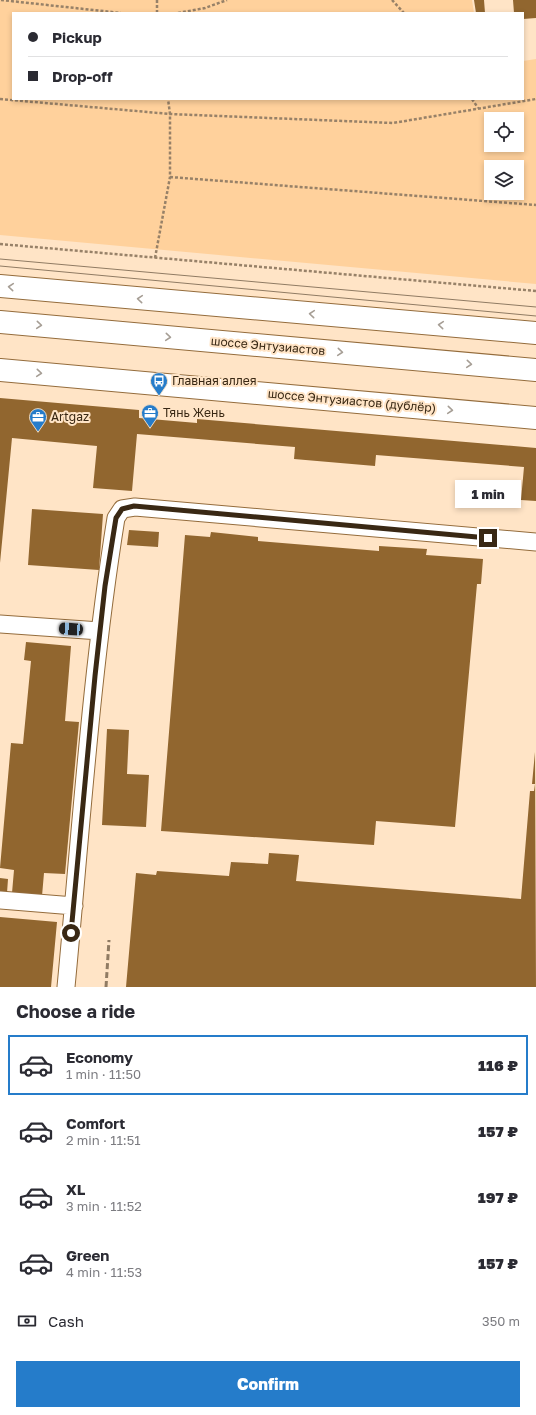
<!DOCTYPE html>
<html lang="en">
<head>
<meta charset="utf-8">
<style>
  body { margin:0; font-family:"Golos Text",sans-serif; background:#f2f2f3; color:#2b2b33; height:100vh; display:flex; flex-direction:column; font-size:15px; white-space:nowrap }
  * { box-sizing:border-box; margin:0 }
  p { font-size:13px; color:#7c7c81 }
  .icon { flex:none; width:22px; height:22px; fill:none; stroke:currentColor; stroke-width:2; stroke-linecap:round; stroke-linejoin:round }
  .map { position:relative; height:987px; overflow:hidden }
  .sheet { display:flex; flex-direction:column; background:#fff; flex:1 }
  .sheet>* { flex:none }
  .banner { position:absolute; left:12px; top:12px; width:512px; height:88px; border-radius:0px; box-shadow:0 2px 6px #0003; display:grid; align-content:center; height:88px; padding:0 16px; background:#fff }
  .fabs { position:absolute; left:484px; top:112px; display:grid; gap:8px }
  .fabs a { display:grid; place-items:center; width:40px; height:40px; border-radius:0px; background:#fff; box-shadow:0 2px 6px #0003; font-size:20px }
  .end { position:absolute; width:18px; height:18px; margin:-9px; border:5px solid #392814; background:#fff; box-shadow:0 0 0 2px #fff }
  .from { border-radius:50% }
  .bubble { position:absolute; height:28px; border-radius:0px; background:#fff; box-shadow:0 2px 6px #0003; font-size:13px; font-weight:800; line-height:28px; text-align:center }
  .car { position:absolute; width:12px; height:24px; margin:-12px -6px; border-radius:5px; box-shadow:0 0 3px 1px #0007; background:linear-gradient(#222 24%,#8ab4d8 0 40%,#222 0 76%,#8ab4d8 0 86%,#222 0) }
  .banner b { display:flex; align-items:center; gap:14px; height:38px; font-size:15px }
  .banner b+b { border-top:1px solid #e1e1e2 }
  .banner i { width:10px; height:10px; background:#2b2b33 }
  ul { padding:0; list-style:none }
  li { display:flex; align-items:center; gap:12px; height:60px; margin:0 8px 6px; padding:0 8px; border:2px solid transparent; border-radius:0px }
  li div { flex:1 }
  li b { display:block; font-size:15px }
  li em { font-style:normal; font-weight:800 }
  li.current { border-color:#257cca }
  li>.icon { width:36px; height:36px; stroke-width:1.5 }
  h2 { padding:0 16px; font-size:18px; line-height:48px }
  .pay { display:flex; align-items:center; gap:10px; height:44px; padding:0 16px; font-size:15px }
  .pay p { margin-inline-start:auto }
  .primary-button { display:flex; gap:8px; margin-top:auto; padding:8px 16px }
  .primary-button a { flex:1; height:46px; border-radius:0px; background:#257cca; color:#fff; font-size:16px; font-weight:800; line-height:46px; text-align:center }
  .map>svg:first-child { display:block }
  .green { fill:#ffd19c; fill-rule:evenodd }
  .building { fill:#91662f }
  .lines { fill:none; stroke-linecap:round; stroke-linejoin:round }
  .minor-casing { stroke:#946c3c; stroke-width:19 }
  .major-casing { stroke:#946c3c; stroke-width:24 }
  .path { stroke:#978168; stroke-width:2.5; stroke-dasharray:3 2; stroke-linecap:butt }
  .minor { stroke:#fff; stroke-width:17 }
  .major { stroke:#fff; stroke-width:22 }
  .tram { stroke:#907b63; stroke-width:1 }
  .rail { stroke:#907b63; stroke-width:3; stroke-dasharray:6 3; stroke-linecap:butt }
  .oneway { stroke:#a69e95 }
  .route { stroke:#392814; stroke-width:5 }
  .labels { text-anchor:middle; stroke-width:4; stroke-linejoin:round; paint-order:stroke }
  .street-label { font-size:12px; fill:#392814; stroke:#ffe4c6 }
  .poi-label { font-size:12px; fill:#392814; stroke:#ffe4c6; text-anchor:start }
</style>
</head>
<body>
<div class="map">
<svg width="536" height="987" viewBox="0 0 536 987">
  <rect width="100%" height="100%" fill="#ffe4c6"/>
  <path class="green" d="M 0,0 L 472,0 L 474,13 L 13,13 L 13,99 L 523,99 L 523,61 L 536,59 L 536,284 L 0,235 ZM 491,119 L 517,119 L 517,145 L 491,145 ZM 491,167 L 517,167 L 517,193 L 491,193 Z"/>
  <path class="building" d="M 474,0 L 484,0 L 485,13 L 476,13 Z
    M 513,0 L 536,0 L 536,18 L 523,19 L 523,13 L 514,13 Z
    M 0,398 L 139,410 L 139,418 L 197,423 L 197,419 L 536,448 L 536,501 L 521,500 L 524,467 L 376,455 L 375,466 L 294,459 L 295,447 L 137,434 L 132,491 L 93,488 L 97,446 L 12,438 L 0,563 Z
    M 32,509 L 103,514 L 99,570 L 28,565 Z
    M 129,530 L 159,532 L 158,547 L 127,545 Z
    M 211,532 L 258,537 L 258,541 L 379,551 L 379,546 L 427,549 L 426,555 L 483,559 L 481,584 L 477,584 L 455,827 L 376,821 L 374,845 L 161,831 L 185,535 L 210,537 Z
    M 26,642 L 71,646 L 65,721 L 79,722 L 65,874 L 44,873 L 42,896 L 12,893 L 14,870 L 0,868 L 11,743 L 23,744 L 31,661 L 24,660 Z
    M 107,729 L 129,730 L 127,774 L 149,775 L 146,827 L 102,825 Z
    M 535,752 L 536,987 L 126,987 L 136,873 L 156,875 L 157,871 L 229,876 L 231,862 L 268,864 L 269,853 L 299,855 L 296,881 L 521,899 L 530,791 L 534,791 L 535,784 L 532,784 Z
    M 0,878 L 8,879 L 7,893 L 0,893 Z
    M 0,917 L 57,922 L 51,987 L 0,987 Z"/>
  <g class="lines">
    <g class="minor-casing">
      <path id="minor" d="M 0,624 L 100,631
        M 0,900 L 74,906
        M 66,987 C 81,830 91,673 116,518 L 122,509 L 135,507 L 536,542"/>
    </g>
    <g class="major-casing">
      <path id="major" d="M 0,286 L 536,333
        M 0,322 L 536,370
        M 0,370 L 536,418"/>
    </g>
    <path class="path" d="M 1,0 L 121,13
      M 392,0 L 404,13
      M 157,13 L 157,0
      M 178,13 L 205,8 L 227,0
      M 0,99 L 170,114 L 393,123 L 536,99
      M 472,99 L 478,108
      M 170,177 L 536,205
      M 0,244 L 536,291
      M 155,258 L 170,177 L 170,114 L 168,99"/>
    <use href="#minor" class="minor"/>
    <use href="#major" class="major"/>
    <path class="tram" d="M 0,259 L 536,307
      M 0,266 L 536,316"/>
    <path class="rail" d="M 106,987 L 109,940"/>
  </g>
  <defs><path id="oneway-chevron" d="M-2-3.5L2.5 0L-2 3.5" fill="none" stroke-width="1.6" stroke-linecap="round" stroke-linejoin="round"/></defs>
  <g class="oneway">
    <use href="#oneway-chevron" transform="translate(11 287) rotate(-175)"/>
    <use href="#oneway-chevron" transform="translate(140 299) rotate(-175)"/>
    <use href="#oneway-chevron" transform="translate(312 314) rotate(-175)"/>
    <use href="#oneway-chevron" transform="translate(39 325) rotate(5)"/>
    <use href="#oneway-chevron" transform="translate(441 325) rotate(-175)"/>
    <use href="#oneway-chevron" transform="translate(168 337) rotate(5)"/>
    <use href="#oneway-chevron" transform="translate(340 352) rotate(5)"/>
    <use href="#oneway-chevron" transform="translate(469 364) rotate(5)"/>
    <use href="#oneway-chevron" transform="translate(39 373) rotate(5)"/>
    <use href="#oneway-chevron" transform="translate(450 410) rotate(5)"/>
  </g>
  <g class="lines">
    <path class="route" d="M 71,933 L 95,676 L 105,586 L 116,518 L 122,509 L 134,506 L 488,538"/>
  </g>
  <defs>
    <g id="bus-pin" transform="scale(0.9)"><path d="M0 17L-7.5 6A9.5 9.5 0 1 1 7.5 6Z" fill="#257cca" stroke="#ffe4c6"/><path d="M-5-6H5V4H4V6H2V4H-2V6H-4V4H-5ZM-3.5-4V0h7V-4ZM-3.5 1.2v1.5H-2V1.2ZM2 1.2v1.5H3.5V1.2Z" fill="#fff"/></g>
    <g id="office-pin" transform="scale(0.9)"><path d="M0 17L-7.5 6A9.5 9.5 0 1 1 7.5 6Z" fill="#257cca" stroke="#ffe4c6"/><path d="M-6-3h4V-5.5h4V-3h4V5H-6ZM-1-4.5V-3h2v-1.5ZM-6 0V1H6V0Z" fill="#fff"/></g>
  </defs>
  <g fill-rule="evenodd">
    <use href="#bus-pin" x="159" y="381"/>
    <use href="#office-pin" x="150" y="413"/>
    <use href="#office-pin" x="38" y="417"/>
  </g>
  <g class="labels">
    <g class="street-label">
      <text transform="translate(268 346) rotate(5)" y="4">шоссе Энтузиастов</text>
      <text transform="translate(352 401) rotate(5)" y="4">шоссе Энтузиастов (дублёр)</text>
    </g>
    <g class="poi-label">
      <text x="172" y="385">Главная аллея</text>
      <text x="163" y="417">Тянь Жень</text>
      <text x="51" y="421">Artgaz</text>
    </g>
  </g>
</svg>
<div class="fabs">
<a><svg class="icon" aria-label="locate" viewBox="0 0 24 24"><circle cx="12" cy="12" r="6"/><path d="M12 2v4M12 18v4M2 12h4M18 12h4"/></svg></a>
<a><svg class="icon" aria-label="layers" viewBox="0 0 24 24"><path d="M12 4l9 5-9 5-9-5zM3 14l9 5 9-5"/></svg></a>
</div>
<i class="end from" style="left:71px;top:933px"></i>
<i class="end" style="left:488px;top:538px"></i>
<div class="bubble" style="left:455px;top:480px;width:66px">1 min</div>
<i class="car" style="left:71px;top:629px;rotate:274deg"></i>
<div class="banner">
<b><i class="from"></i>Pickup</b>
<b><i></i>Drop-off</b>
</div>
</div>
<section class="sheet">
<h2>Choose a ride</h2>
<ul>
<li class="current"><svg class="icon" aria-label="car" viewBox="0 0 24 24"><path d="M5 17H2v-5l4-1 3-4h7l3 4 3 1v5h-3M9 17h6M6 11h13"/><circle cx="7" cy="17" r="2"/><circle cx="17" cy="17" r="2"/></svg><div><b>Economy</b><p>1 min · 11:50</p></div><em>116 ₽</em></li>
<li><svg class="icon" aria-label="car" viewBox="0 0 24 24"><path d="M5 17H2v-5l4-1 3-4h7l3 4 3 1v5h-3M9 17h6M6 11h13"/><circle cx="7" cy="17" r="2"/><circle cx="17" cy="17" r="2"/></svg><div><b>Comfort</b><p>2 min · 11:51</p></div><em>157 ₽</em></li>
<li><svg class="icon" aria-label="car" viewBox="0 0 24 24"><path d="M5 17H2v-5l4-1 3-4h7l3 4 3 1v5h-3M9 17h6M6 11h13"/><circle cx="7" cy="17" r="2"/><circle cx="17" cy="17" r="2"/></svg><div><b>XL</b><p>3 min · 11:52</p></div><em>197 ₽</em></li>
<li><svg class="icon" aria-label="car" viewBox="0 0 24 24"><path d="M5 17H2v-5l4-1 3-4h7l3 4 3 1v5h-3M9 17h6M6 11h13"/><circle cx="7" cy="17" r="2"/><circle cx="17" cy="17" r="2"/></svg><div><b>Green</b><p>4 min · 11:53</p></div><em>157 ₽</em></li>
</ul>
<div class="pay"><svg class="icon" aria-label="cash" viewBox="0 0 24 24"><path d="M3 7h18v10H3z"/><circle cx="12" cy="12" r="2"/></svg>Cash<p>350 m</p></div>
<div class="primary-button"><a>Confirm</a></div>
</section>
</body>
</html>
